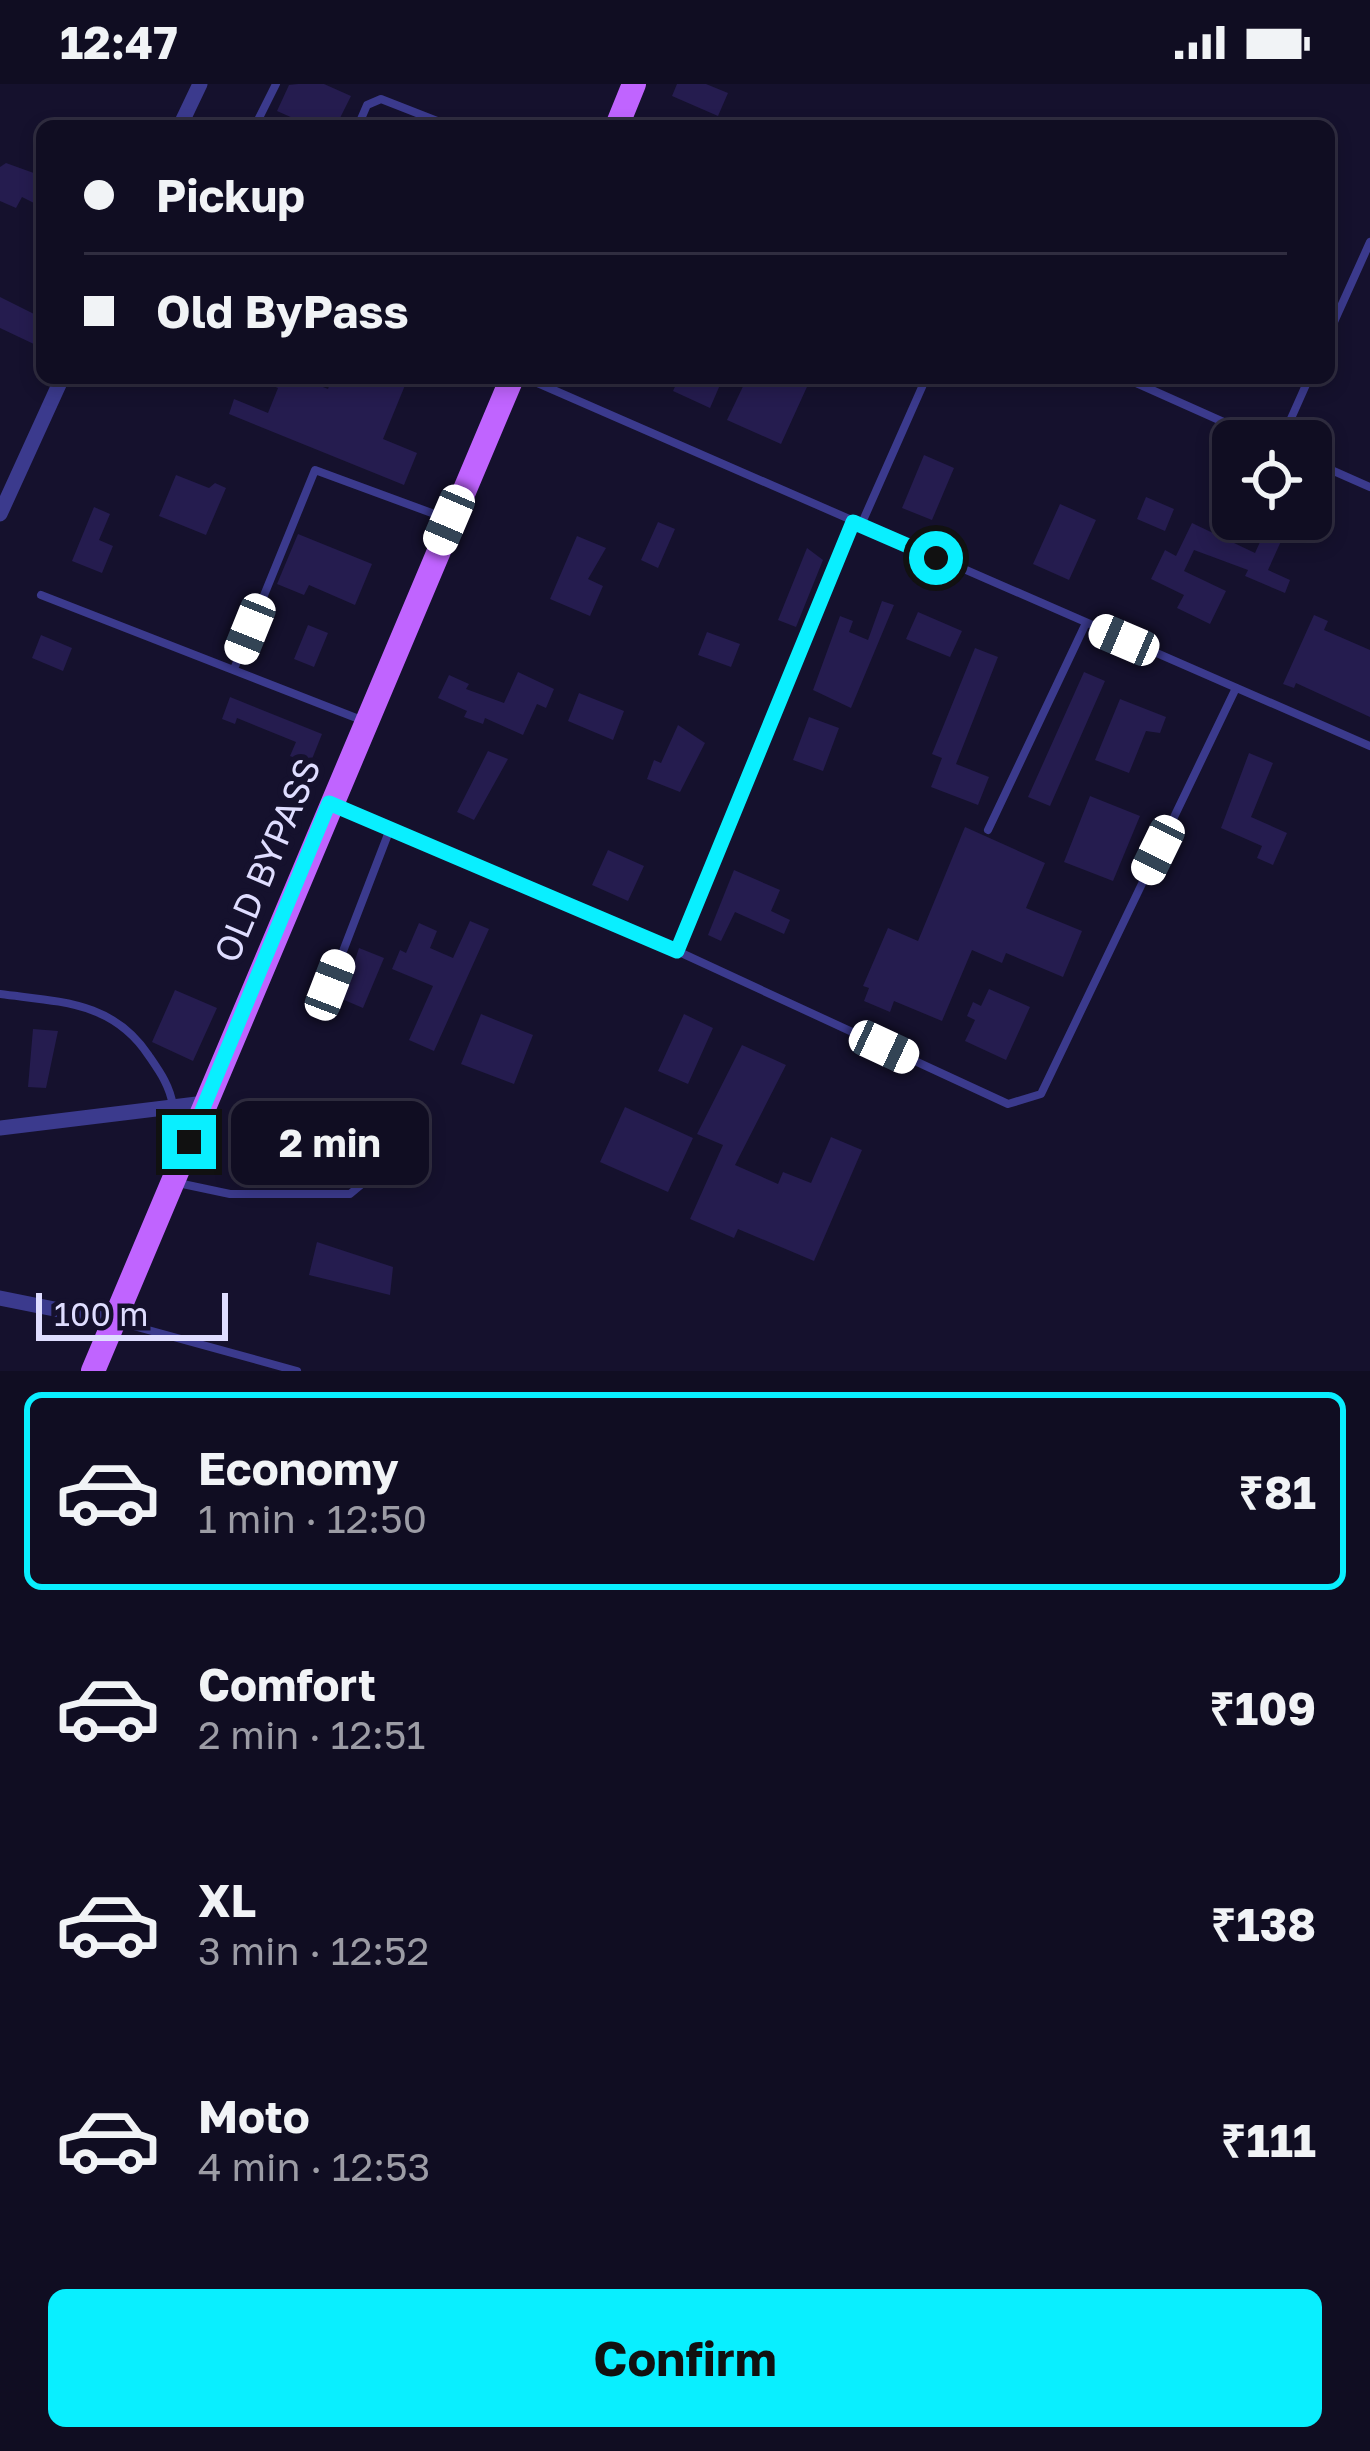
<!DOCTYPE html>
<html lang="en">
<head>
<meta charset="utf-8">
<style>
  body { margin:0; font-family:"Golos Text",sans-serif; background:#19162a; color:#f1f3f6; height:100vh; display:flex; flex-direction:column; font-size:45px; white-space:nowrap }
  * { box-sizing:border-box; margin:0 }
  p { font-size:39px; color:#9c9ca5 }
  .icon { flex:none; width:66px; height:66px; fill:none; stroke:currentColor; stroke-width:2; stroke-linecap:round; stroke-linejoin:round }
  .map { position:relative; height:1287px; overflow:hidden }
  .details { display:flex; flex-direction:column; background:#100d22; flex:1 }
  .details>* { flex:none }
  .banner { position:absolute; left:36px; top:36px; width:1299px; height:264px; border-radius:18px; box-shadow:0 6px 18px #0003,0 0 0 3px #302d40; display:grid; align-content:center; height:264px; padding:0 48px; background:#100d22 }
  .fabs { position:absolute; left:1212px; top:336px; display:grid; gap:24px }
  .fabs a { display:grid; place-items:center; width:120px; height:120px; border-radius:18px; background:#100d22; box-shadow:0 6px 18px #0003,0 0 0 3px #302d40; font-size:60px }
  .scale { position:absolute; left:36px; bottom:30px; width:192px; box-sizing:border-box; padding-left:12px; border:6px solid #dfddff; border-top:0; font-size:33px; line-height:42px; white-space:nowrap; color:#dfddff; -webkit-text-stroke:9px #15112d; paint-order:stroke }
  .end { position:absolute; width:54px; height:54px; margin:-27px; border:15px solid #09efff; background:#111; box-shadow:0 0 0 6px #111 }
  .from { border-radius:50% }
  .bubble { position:absolute; height:84px; border-radius:18px; background:#100d22; box-shadow:0 6px 18px #0003,0 0 0 3px #302d40; font-size:39px; font-weight:700; line-height:84px; text-align:center }
  .car { position:absolute; width:36px; height:72px; margin:-36px -18px; border-radius:15px; box-shadow:0 0 9px 3px #0007; background:linear-gradient(#fff 24%,#345 0 40%,#fff 0 76%,#345 0 86%,#fff 0) }
  .banner b { display:flex; align-items:center; gap:42px; height:114px; font-size:45px }
  .banner b+b { border-top:3px solid #302d40 }
  .banner i { width:30px; height:30px; background:#f1f3f6 }
  ul { padding:21px 0 0; list-style:none }
  li { display:flex; align-items:center; gap:36px; height:198px; margin:0 24px 18px; padding:0 24px; border:6px solid transparent; border-radius:18px }
  li div { flex:1 }
  li b { display:block; font-size:45px }
  li em { font-style:normal; font-weight:700 }
  li.active { border-color:#09efff }
  li>.icon { width:108px; height:108px; stroke-width:1.5 }
  .primary-button { display:flex; gap:24px; margin-top:auto; padding:24px 48px }
  .primary-button a { flex:1; height:138px; border-radius:18px; background:#09efff; color:#111; font-size:48px; font-weight:700; line-height:138px; text-align:center }
  .status { display:flex; justify-content:space-between; align-items:center; height:84px; padding:0 60px; background:#100d22; direction:ltr }
  .status svg { height:33px; fill:currentColor }
  .map>svg:first-child { display:block }
  .building { fill:#251c4f }
  .lines { fill:none; stroke-linecap:round; stroke-linejoin:round }
  .lane { stroke:#3b3a8d; stroke-width:8 }
  .street { stroke:#3b3a8d; stroke-width:15 }
  .primary { stroke:#c064ff; stroke-width:24 }
  .route { stroke:#09efff; stroke-width:15 }
  .labels { text-anchor:middle; stroke-width:12; stroke-linejoin:round; paint-order:stroke }
  .street-label { font-size:36px; fill:#dfddff; stroke:#15112d }
</style>
</head>
<body>
<div class="status"><b>12:47</b><svg viewBox="0 0 49 12"><path d="M0 12V9h3v3zM5 12V6h3v6zM10 12V3h3v9zM15 12V0h3v12zM26 1h20v11H26zM47 4h2v5h-2z"/></svg></div>
<div class="map">
<svg width="1370" height="1287" viewBox="0 0 1370 1287">
  <rect width="100%" height="100%" fill="#15112d"/>
  <path class="building" d="M 298,0 L 324,0 L 351,12 L 336,42 L 311,42 L 277,27 L 289,1 Z
    M 677,0 L 706,0 L 728,9 L 718,32 L 672,12 Z
    M 6,79 L 42,92 L 42,123 L 22,113 L 16,124 L 0,117 L 0,83 Z
    M 0,213 L 42,234 L 38,262 L 0,244 Z
    M 254,294 L 300,294 L 328,305 L 332,294 L 408,294 L 383,355 L 417,369 L 404,401 L 229,330 L 234,315 L 268,329 L 278,304 Z
    M 679,294 L 723,294 L 710,324 L 673,307 Z
    M 747,294 L 811,294 L 781,360 L 727,336 Z
    M 924,371 L 954,384 L 932,436 L 902,424 Z
    M 176,391 L 209,404 L 215,399 L 226,404 L 206,451 L 159,432 Z
    M 1146,413 L 1174,425 L 1165,447 L 1137,435 Z
    M 1060,420 L 1096,436 L 1069,496 L 1033,480 Z
    M 94,423 L 110,430 L 99,456 L 113,462 L 102,489 L 72,477 Z
    M 658,438 L 675,445 L 658,484 L 641,476 Z
    M 1192,439 L 1255,469 L 1265,447 L 1282,455 L 1268,486 L 1290,496 L 1285,509 L 1245,492 L 1248,486 L 1194,466 L 1184,487 L 1226,507 L 1210,540 L 1177,524 L 1184,511 L 1151,495 L 1165,466 L 1176,472 Z
    M 298,450 L 372,480 L 355,521 L 309,501 L 304,511 L 277,500 Z
    M 577,452 L 606,464 L 588,495 L 603,502 L 590,532 L 550,515 Z
    M 807,464 L 823,476 L 796,543 L 778,536 Z
    M 882,517 L 894,521 L 851,624 L 813,606 L 840,532 L 853,537 L 849,548 L 868,556 Z
    M 918,528 L 962,547 L 950,573 L 906,555 Z
    M 1314,531 L 1328,537 L 1324,546 L 1370,566 L 1370,633 L 1296,599 L 1294,604 L 1283,600 Z
    M 308,541 L 328,549 L 314,583 L 294,575 Z
    M 707,548 L 740,560 L 731,583 L 698,571 Z
    M 41,551 L 72,564 L 63,587 L 32,574 Z
    M 975,564 L 998,573 L 956,680 L 989,693 L 978,721 L 931,703 L 942,674 L 932,670 Z
    M 518,588 L 554,605 L 546,624 L 537,620 L 523,651 L 485,634 L 483,640 L 464,633 L 467,627 L 438,614 L 449,591 L 469,600 L 466,605 L 504,619 Z
    M 1084,588 L 1105,597 L 1050,722 L 1028,713 Z
    M 579,609 L 624,627 L 613,656 L 568,637 Z
    M 230,613 L 322,650 L 310,680 L 290,672 L 296,658 L 237,634 L 235,640 L 222,635 Z
    M 1120,615 L 1166,633 L 1160,649 L 1146,647 L 1129,689 L 1095,676 Z
    M 809,633 L 839,644 L 823,687 L 793,676 Z
    M 678,641 L 705,659 L 680,708 L 647,695 L 654,676 L 661,679 Z
    M 488,667 L 508,675 L 474,736 L 457,728 Z
    M 1249,669 L 1273,679 L 1251,733 L 1287,749 L 1273,781 L 1257,774 L 1262,762 L 1221,744 Z
    M 1090,712 L 1140,732 L 1113,797 L 1064,778 Z
    M 965,743 L 1045,779 L 1026,824 L 1082,847 L 1063,893 L 1006,869 L 1002,879 L 972,866 L 942,937 L 894,917 L 890,928 L 864,917 L 869,904 L 863,902 L 888,844 L 918,857 Z
    M 608,766 L 644,782 L 628,817 L 592,801 Z
    M 734,786 L 780,806 L 771,827 L 790,836 L 784,850 L 735,828 L 721,857 L 708,851 Z
    M 470,837 L 489,845 L 434,967 L 409,956 L 433,902 L 392,885 L 400,866 L 406,869 L 419,839 L 437,847 L 430,864 L 453,874 Z
    M 359,864 L 384,874 L 363,924 L 342,915 Z
    M 989,905 L 1030,923 L 1006,976 L 965,957 L 975,936 L 967,932 L 973,918 L 981,922 Z
    M 175,906 L 217,924 L 193,977 L 152,958 Z
    M 481,930 L 533,951 L 514,1000 L 461,980 Z
    M 684,930 L 713,944 L 688,1000 L 658,987 Z
    M 33,945 L 58,947 L 46,1004 L 28,1003 Z
    M 742,961 L 786,981 L 735,1081 L 778,1100 L 783,1088 L 811,1099 L 831,1053 L 862,1066 L 814,1177 L 738,1145 L 734,1154 L 690,1135 L 723,1061 L 697,1050 Z
    M 625,1023 L 693,1054 L 668,1108 L 600,1078 Z
    M 317,1158 L 393,1183 L 390,1211 L 309,1191 Z"/>
  <g class="lines">
    <path class="lane" d="M 255,42 L 276,0
      M 358,42 L 367,21 L 381,15 L 450,42
      M 1329,249 L 1370,158
      M 526,294 L 1370,662
      M 1125,294 L 1266,357
      M 1281,357 L 1309,294
      M 1311,377 L 1370,403
      M 861,441 L 926,294
      M 41,511 L 364,637
      M 234,585 L 315,386 L 448,435
      M 336,722 L 677,867 L 1008,1020 L 1041,1010 L 1236,604
      M 988,746 L 1086,539
      M 677,867 L 853,438
      M 330,901 L 390,745
      M 0,910 C 60,918 113,917 149,972 C 160,988 170,1002 173,1022
      M 178,1099 L 230,1110 L 350,1110 L 386,1080
      M 119,1238 L 297,1287"/>
    <path class="street" d="M 180,42 L 200,0
      M 0,430 L 62,294
      M 0,1044 L 205,1019
      M 0,1214 L 114,1237"/>
    <path class="primary" d="M 617,42 L 634,0
      M 93,1287 L 512,294"/>
  </g>
  <g class="lines">
    <path class="route" d="M 189,1058 L 329,719 L 677,867 L 853,438 L 936,474"/>
  </g>
  <g class="labels">
    <g class="street-label">
      <text transform="translate(267 776) rotate(-67)" y="13">OLD BYPASS</text>
    </g>
  </g>
</svg>
<div class="fabs">
<a><svg class="icon" aria-label="locate" viewBox="0 0 24 24"><circle cx="12" cy="12" r="6"/><path d="M12 2v4M12 18v4M2 12h4M18 12h4"/></svg></a>
</div>
<div class="scale">100 m</div>
<i class="end from" style="left:936px;top:474px"></i>
<i class="end" style="left:189px;top:1058px"></i>
<div class="bubble" style="left:231px;top:1017px;width:198px">2 min</div>
<i class="car" style="left:449px;top:436px;rotate:203deg"></i>
<i class="car" style="left:250px;top:545px;rotate:202deg"></i>
<i class="car" style="left:1124px;top:556px;rotate:293deg"></i>
<i class="car" style="left:1158px;top:766px;rotate:206deg"></i>
<i class="car" style="left:330px;top:901px;rotate:21deg"></i>
<i class="car" style="left:884px;top:963px;rotate:115deg"></i>
<div class="banner">
<b><i class="from"></i>Pickup</b>
<b><i></i>Old ByPass</b>
</div>
</div>
<section class="details">
<ul>
<li class="active"><svg class="icon" aria-label="car" viewBox="0 0 24 24"><path d="M5 17H2v-5l4-1 3-4h7l3 4 3 1v5h-3M9 17h6M6 11h13"/><circle cx="7" cy="17" r="2"/><circle cx="17" cy="17" r="2"/></svg><div><b>Economy</b><p>1 min · 12:50</p></div><em>₹81</em></li>
<li><svg class="icon" aria-label="car" viewBox="0 0 24 24"><path d="M5 17H2v-5l4-1 3-4h7l3 4 3 1v5h-3M9 17h6M6 11h13"/><circle cx="7" cy="17" r="2"/><circle cx="17" cy="17" r="2"/></svg><div><b>Comfort</b><p>2 min · 12:51</p></div><em>₹109</em></li>
<li><svg class="icon" aria-label="car" viewBox="0 0 24 24"><path d="M5 17H2v-5l4-1 3-4h7l3 4 3 1v5h-3M9 17h6M6 11h13"/><circle cx="7" cy="17" r="2"/><circle cx="17" cy="17" r="2"/></svg><div><b>XL</b><p>3 min · 12:52</p></div><em>₹138</em></li>
<li><svg class="icon" aria-label="car" viewBox="0 0 24 24"><path d="M5 17H2v-5l4-1 3-4h7l3 4 3 1v5h-3M9 17h6M6 11h13"/><circle cx="7" cy="17" r="2"/><circle cx="17" cy="17" r="2"/></svg><div><b>Moto</b><p>4 min · 12:53</p></div><em>₹111</em></li>
</ul>
<div class="primary-button"><a>Confirm</a></div>
</section>
</body>
</html>
